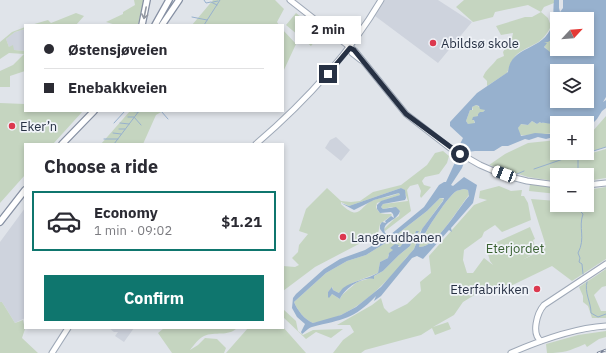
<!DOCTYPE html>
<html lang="en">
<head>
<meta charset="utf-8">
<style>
  body { margin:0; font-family:"IBM Plex Sans",sans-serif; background:#f7f7f7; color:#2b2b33; height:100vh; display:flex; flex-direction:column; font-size:15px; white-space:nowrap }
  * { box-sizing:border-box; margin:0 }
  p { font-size:13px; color:#7c7c81 }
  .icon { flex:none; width:22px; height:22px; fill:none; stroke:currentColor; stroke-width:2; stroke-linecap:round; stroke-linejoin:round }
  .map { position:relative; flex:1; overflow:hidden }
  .drawer { position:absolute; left:24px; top:143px; width:260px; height:186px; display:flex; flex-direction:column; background:#fff; border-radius:0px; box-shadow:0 2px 6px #0003 }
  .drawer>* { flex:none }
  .banner { position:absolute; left:24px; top:24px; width:260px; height:88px; border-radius:0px; box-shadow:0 2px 6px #0003; display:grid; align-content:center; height:88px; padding:0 20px; background:#fff }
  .needle { width:26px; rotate:64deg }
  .controls { position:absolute; left:550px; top:12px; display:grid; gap:8px }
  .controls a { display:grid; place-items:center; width:44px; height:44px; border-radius:0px; background:#fff; box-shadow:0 2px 6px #0003; font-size:20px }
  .end { position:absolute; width:18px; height:18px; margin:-9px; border:5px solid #273144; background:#fff; box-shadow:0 0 0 2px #fff }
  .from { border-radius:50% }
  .bubble { position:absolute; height:28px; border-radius:0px; background:#fff; box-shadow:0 2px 6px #0003; font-size:13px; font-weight:700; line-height:28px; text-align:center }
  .car { position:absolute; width:12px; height:24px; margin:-12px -6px; border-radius:5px; box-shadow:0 0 3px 1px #0007; background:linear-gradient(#fff 24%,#345 0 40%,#fff 0 76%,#345 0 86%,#fff 0) }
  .banner b { display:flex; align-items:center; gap:14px; height:38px; font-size:15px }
  .banner b+b { border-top:1px solid #e1e1e2 }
  .banner i { width:10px; height:10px; background:#2b2b33 }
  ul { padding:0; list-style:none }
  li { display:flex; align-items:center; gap:12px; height:60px; margin:0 8px 6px; padding:0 12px; border:2px solid #e1e1e2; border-radius:0px }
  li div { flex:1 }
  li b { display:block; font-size:15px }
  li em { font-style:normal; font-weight:700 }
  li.active { border-color:#0f766e }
  li>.icon { width:36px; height:36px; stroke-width:1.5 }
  h2 { padding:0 20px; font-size:18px; line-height:48px }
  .cta { display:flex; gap:8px; margin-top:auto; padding:8px 20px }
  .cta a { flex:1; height:46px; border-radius:0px; background:#0f766e; color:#fff; font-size:16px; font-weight:700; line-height:46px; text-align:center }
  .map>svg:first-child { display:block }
  .built { fill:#ced3dd }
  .green { fill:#c5d5c0; fill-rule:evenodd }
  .water { fill:#97b1ce; fill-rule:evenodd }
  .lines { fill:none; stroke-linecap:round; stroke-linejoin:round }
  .stream { stroke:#97b1ce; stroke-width:1 }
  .major-casing { stroke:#9ea8b7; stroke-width:7 }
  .highway-casing { stroke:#8690a3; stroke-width:8 }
  .major { stroke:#fff; stroke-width:5 }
  .highway { stroke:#fff; stroke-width:5.5 }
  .rail-casing { stroke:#788296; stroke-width:2.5 }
  .rail { stroke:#f0f3f8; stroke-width:1; stroke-dasharray:3; stroke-linecap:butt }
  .oneway { stroke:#9398a2 }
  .route { stroke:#273144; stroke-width:5 }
  .poi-dot { fill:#dc384e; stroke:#f0f3f8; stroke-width:1.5 }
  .labels { text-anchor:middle; stroke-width:3.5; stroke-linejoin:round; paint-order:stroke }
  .poi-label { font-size:13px; fill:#273144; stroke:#f0f3f8; text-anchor:start }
  .park-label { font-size:13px; fill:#3a6132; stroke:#f0f3f8 }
</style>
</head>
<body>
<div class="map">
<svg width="606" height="353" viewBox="0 0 606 353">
  <rect width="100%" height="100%" fill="#e0e4ea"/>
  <path class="built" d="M 385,0 L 438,0 L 472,22 L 438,63 L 375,16 Z
    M 25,29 L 25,51 L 14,50 L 9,47 L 6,39 L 15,32 Z
    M 336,137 L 350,150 L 341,161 L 325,148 L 330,140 Z
    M 25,208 L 25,318 L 15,323 L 2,302 L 0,302 L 0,242 Z
    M 109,328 L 134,328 L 124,342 L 115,336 L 118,332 L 114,332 Z"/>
  <path class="green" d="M 134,0 L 144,0 L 138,25 L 116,25 L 106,22 L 123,14 L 123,12 L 135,5 Z
    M 213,0 L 275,0 L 284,9 L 277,22 L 279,25 L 192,25 Z
    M 464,0 L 554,0 L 554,3 L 544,7 L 541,12 L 548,18 L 551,26 C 542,44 535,43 520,52 C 512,57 510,66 507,73 L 487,86 L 487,81 L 483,77 C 486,69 492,66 497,59 L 504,56 L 503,52 L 507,46 L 511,43 L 513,33 L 501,35 L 496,26 L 525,17 L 532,17 L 541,12 L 528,5 L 495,12 L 493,17 L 473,22 L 456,7 Z
    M 76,13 L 84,16 L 76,25 L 31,25 L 48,20 L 51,23 Z
    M 296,13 L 321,33 L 311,46 L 286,25 Z
    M 557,20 L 557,45 L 550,53 L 544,46 L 544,42 L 549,41 L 557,25 Z
    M 25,27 L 25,29 L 15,32 L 6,39 L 9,47 L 13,45 L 14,50 L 25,51 L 25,71 L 10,76 L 10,87 L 0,87 L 0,71 L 13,65 L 24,54 L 9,53 L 0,59 L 0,42 L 12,32 Z
    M 283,30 L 296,44 L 283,72 Z
    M 0,103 L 25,104 L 25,111 L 83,111 L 53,144 L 25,144 L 25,175 L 0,203 Z
    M 476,105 L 485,110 L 483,112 L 478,114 L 478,116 L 473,118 L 475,124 L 468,124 L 466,121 L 470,110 L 473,110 L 472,107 Z
    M 130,111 L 163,111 L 156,115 L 143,144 L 101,144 Z
    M 606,116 L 606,147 L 587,153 L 587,133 L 592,132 Z
    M 532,121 L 537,124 L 540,122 L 541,123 C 546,121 551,125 557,122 L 559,123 L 557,123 L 557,132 C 552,134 525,136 519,135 L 518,128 L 520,124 L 528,125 Z
    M 557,140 L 557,153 L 586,153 L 580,155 L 579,159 L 586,159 L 585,155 L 606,149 L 606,178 L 587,181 L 587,175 L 557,175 L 557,181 L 554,181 L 528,177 L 489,165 L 505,154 L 528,143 Z
    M 443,151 L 449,156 L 447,163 L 439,174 L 425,177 L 422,181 L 424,185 L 431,187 L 421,198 L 420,196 L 421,191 L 418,184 L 410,186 L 407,190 L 411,211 L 385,231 L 384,229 L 394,219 L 399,216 L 400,211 L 392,207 L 383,209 L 381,207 L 383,204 L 408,201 L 404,190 L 401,188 L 349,206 L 341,202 L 341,204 C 361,223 359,205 374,200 C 382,197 391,197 399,193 L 400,195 L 377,203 L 376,207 C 379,215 384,214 391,214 L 392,215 L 380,224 L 378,234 L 315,267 L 283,291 L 283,266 L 295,267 L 299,265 L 292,258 L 298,252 L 299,245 L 308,234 L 299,231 L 306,209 L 327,188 L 341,201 L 351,202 L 360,201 L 373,192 L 401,185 L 427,165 L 435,153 Z
    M 530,184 L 557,187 L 557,194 L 529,191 Z
    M 499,186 L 511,191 L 522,190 L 521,196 L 524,196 L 528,203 L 531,220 L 502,232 L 495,225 L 484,232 L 482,237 L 464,250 L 463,260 L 467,273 L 473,273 L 484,258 L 493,265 L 490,261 L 486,247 L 530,227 L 535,239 L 533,240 L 537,252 L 522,260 L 543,250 L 545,243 L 531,199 L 557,201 L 557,205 L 587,205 L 587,190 L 606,187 L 606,259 L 572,281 L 552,266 L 492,295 L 486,288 L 463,302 L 454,315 L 433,327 L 448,322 L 451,329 L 435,335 L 432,328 L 421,335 L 365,350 L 361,353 L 333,353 L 343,340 L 354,332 L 350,325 L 337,325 L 372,305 L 381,298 L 384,308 L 389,313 L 407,304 L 421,291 L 420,282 L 431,273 L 429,256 L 474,205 L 487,200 L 479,198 L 480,191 Z
    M 464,189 L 468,190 L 469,195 C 459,207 435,249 419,247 C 420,238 447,198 455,192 C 457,190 461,190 464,189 Z
    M 440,198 L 444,199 L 420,232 L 414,249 L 410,254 C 404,259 401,266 396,271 C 373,295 348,319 313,323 C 305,320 297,310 294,302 L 326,273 L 347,261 L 366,255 L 387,242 L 427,211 ZM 419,233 L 412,241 L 410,246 L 399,255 L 383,271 L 371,278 L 357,282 L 342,295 L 340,299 L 332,294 L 328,297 L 328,292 L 333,287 L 333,290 L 339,293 L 352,283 L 378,273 L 380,262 L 388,258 L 388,255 L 394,250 L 390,248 L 397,245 L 400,247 L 408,237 Z
    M 606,269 L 606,286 L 602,287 L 594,295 L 601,311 L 606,311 L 606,318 L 592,318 L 588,306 L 583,302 L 583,296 L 579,287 Z
    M 0,302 L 2,302 L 15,323 L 23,320 L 25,329 L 22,338 L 38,353 L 0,353 Z
    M 283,309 L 296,321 L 298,331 L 303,335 L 313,330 L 343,329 L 331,338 L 316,332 L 306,339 L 283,317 Z
    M 283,327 L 306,353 L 226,353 L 248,328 Z
    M 164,328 L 237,328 C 228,337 215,331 204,336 C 198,339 194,345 190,350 L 198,345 L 205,338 L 217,339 L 226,348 L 224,353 L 172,353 L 158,333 Z
    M 606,331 L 606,337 L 599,339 L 587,347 L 585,344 C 569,351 564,353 547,353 L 546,344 L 578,335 Z"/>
  <path class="water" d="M 554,0 L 559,0 L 559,8 L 560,12 L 563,8 L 563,0 L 606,0 L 606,97 L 603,102 L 606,100 L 606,108 L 602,111 L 597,119 L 587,129 L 587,123 C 575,123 562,123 553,124 C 549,124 545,122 541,123 L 540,122 L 537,124 L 532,121 L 528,125 L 521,124 L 518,128 L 521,136 C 527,135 531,134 535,133 C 543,133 550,136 556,132 L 557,136 L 546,139 L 538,137 L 529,140 L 525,139 L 508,146 L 502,146 L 494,151 L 475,151 L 468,152 L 462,168 L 451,185 L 453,186 L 464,177 L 477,185 L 473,203 L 451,228 L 452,232 L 449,230 L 423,259 L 417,256 L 412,258 L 381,296 L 374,301 L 376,296 C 353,320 343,319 312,327 C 308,328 305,332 302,334 L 301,332 L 305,324 L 297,317 L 292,308 L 293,298 L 296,294 L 324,269 L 340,259 L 365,250 L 386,237 L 380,229 L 380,225 L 382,222 L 386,223 L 385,221 L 391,216 L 394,218 L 393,214 L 391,212 L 380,213 L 377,209 L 377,205 L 381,201 L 400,195 L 399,193 L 374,200 L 354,210 L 341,203 L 349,206 L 401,188 L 405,190 L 406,198 L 405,200 L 383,204 L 381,207 L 383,209 L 396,207 L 400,211 C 397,222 381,221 385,233 L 390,235 L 424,207 L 439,185 L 444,182 L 446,182 L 457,158 L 464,150 L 459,146 L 463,138 L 450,126 L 450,122 L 477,93 L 508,72 C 511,44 544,52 552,25 C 554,19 553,7 554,0 ZM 558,18 L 587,19 L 587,49 L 557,49 L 557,45 L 550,52 L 544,47 L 547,43 L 544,42 L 548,42 L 551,40 L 551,36 L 552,36 C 555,30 555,24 558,18 ZM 557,71 L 587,71 L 587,101 L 557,101 ZM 476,105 L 479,106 L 480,109 L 485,110 L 483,112 L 480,112 L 478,114 L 478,116 L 473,117 L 472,120 L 474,120 L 475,123 L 468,124 L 466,121 L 470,110 L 472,110 L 472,107 ZM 464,189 L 468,190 L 469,196 C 459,207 435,249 419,247 C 420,238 447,198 455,192 C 457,190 461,190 464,189 ZM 440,198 L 444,198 L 443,201 L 422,229 L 414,249 L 381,287 L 356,307 L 341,315 L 313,323 C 305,320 297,310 294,302 L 326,273 L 347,261 L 366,255 L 387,242 L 427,211 Z
    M 416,231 L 419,231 L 412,241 L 410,246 L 399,255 L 383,271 L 374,276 L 374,279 C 362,276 344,289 340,299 L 332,294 L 329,298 L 328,297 L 328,292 L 332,287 L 333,290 L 339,293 C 340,292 341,290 343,288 C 353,281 367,279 378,273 L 380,262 L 388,258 L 389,253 L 393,250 L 390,248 L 395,244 L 399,245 L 398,247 L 400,247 L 408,237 L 415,234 Z"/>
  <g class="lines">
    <path class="stream" d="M 204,0 L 206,3 L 211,2 L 217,5
      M 213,2 L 218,1
      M 192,17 L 207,20
      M 204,25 L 220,0
      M 127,111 L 138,112
      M 161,111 L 168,119
      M 128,117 L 134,117 L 141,125
      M 114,123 L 125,111
      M 120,123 L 129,124
      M 119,129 L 125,129
      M 113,133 L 121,134
      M 104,139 L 118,139
      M 103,144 L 114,144 L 139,111
      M 587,153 L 606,147
      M 580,155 L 586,153
      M 573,156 L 579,154
      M 534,169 L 572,156
      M 517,174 L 524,171
      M 578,175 L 578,158
      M 580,205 L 581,212 L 583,214 C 578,228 586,238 578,253 L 580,258 L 579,262 L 582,264 L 583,274
      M 587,282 C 584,292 591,302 591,313 L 598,317 L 606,314"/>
    <g class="major-casing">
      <path id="major" d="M 290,0 L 355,51 L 406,114 L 450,148 L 480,165 L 503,175 L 527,181 L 557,185
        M 350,48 L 352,53 L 361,60
        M 256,144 C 305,102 348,56 381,0
        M 587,185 L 606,183
        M 541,341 C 531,334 537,313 544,305 L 606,264
        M 52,353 L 68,328
        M 511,353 C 541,340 574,328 606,326"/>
    </g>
    <g class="highway-casing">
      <path id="highway" d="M 142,25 L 147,0
        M 155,25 L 169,0
        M 162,25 L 179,0
        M 62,144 L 94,111
        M 0,222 L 25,190"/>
    </g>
    <use href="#major" class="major"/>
    <use href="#highway" class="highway"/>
    <g class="rail-casing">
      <path id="rail" d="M 598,353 L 606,350"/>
    </g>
    <use href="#rail" class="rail"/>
  </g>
  <defs><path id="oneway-shaft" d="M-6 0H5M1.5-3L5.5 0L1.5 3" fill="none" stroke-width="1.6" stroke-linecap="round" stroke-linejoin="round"/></defs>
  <use class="oneway" href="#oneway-shaft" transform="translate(145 13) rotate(101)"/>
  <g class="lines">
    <path class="route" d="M 328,74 L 350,48 L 354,50 L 406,114 L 460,154"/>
  </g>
  <g class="poi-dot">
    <circle cx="433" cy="43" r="4"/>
    <circle cx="12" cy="126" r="4"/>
    <circle cx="343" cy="237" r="4"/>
    <circle cx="537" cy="289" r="4"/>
  </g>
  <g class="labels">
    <g class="poi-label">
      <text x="441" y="48">Abildsø skole</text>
      <text x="20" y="131">Eker’n</text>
      <text x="351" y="242">Langerudbanen</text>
      <text x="529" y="294" text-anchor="end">Eterfabrikken</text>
    </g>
    <g class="park-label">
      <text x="515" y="253">Eterjordet</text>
    </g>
  </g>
</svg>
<div class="controls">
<a><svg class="needle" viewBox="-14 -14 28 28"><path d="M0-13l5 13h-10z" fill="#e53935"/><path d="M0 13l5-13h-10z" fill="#7c7c81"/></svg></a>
<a><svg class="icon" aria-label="layers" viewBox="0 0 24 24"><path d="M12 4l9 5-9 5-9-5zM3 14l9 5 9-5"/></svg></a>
<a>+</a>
<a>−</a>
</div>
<i class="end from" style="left:460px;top:154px"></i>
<i class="end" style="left:328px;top:74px"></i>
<div class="bubble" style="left:295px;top:16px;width:66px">2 min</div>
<i class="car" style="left:504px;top:174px;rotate:291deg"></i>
<div class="banner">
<b><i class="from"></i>Østensjøveien</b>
<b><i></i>Enebakkveien</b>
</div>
<section class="drawer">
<h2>Choose a ride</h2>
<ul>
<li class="active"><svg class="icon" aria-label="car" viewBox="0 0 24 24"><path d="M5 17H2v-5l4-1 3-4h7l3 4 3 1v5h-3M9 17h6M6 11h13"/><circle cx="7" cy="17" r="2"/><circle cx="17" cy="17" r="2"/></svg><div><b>Economy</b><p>1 min · 09:02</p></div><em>$1.21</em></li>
</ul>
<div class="cta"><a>Confirm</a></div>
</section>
</div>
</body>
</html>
